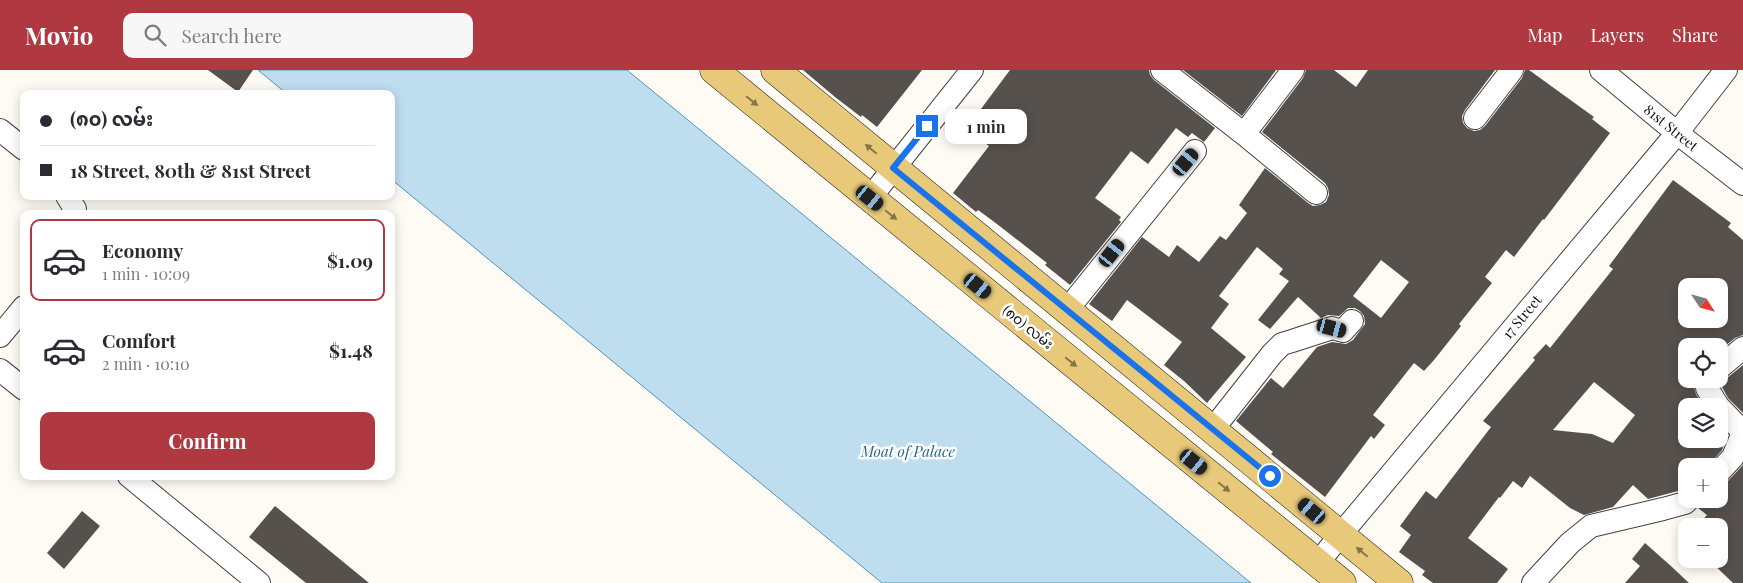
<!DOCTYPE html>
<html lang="en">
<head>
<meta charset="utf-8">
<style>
  body { margin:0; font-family:"Playfair Display","Noto Sans Myanmar",serif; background:#f7f7f7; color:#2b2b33; height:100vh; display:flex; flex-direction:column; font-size:19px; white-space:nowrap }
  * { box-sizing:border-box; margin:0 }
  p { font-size:16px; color:#7c7c81 }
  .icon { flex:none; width:28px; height:28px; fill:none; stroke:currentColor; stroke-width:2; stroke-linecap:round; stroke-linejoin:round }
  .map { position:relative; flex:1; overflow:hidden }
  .panel { position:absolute; left:20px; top:140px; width:375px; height:270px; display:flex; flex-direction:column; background:#fff; border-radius:10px; box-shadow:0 2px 12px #0003 }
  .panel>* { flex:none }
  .top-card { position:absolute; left:20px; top:20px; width:375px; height:110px; border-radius:10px; box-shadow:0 2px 12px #0003; display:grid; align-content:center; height:110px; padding:0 20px; background:#fff }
  .needle { width:32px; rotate:126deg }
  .buttons { position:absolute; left:1678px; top:208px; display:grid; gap:10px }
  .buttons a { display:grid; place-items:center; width:50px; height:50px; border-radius:10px; background:#fff; box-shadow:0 2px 12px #0003; font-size:25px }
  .end { position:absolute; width:22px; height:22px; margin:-11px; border:6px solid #1a73e8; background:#fff; box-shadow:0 0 0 2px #fff }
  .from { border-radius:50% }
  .bubble { position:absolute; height:35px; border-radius:10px; background:#fff; box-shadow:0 2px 12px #0003; font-size:16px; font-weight:700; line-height:35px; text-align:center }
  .car { position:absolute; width:15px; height:30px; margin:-15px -8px; border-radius:6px; box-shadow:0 0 4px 1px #0007; background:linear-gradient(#222 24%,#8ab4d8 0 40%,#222 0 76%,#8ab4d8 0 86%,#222 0) }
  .top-card b { display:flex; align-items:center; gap:18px; height:48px; font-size:19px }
  .top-card b+b { border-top:1px solid #e1e1e2 }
  .top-card i { width:12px; height:12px; background:#2b2b33 }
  ul { padding:9px 0 0; list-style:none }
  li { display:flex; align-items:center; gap:15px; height:82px; margin:0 10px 8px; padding:0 10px; border:2px solid transparent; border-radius:10px }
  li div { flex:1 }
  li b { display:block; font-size:19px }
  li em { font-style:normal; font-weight:700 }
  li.active { border-color:#af3841 }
  li>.icon { width:45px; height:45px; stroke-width:1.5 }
  .action { display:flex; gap:10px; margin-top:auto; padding:10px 20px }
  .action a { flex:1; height:58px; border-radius:10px; background:#af3841; color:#fff; font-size:20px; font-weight:700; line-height:58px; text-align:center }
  header { display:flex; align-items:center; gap:30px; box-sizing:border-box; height:70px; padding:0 25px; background:#af3841; color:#fff }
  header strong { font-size:24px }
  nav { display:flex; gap:28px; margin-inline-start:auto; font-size:18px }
  .search { width:350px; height:45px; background:#f7f7f7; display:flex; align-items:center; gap:12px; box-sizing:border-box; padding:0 18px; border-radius:10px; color:#7c7c81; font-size:19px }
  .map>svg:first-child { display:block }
  .water { fill:#bedeef; stroke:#4e94bd }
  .building { fill:#57514d; fill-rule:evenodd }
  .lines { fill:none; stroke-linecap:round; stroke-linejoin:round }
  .minor-casing { stroke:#424242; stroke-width:24 }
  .major-casing { stroke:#202020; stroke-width:29 }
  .minor { stroke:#fff; stroke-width:22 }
  .major { stroke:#e8c979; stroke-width:28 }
  .oneway { fill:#867549 }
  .route { stroke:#1a73e8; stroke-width:6 }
  .labels { text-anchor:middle; stroke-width:5; stroke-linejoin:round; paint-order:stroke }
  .street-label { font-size:14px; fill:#0f0f0f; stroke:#fff }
  .water-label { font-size:15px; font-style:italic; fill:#276793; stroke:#fff }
</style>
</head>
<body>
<header>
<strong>Movio</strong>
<div class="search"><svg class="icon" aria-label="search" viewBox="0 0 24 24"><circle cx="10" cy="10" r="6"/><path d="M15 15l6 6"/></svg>Search here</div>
<nav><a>Map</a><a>Layers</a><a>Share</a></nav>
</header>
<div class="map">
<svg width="1743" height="513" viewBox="0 0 1743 513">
  <rect width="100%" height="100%" fill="#fdfbf3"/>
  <path class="water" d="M 258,0 L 627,0 L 1251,513 L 882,513 L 391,109 L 391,24 L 287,24 Z"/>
  <path class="building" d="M 208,0 L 253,0 L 238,22 Z
    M 803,0 L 922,0 L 877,57 L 862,45 L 861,47 L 835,27 Z
    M 1010,0 L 1149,0 L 1150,5 L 1154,10 L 1215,58 L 1204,72 L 1192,63 L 1188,67 L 1176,58 L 1148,94 L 1131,81 L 1095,128 L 1121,147 L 1119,150 L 1121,152 L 1070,215 L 1045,195 L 1047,193 L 997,154 L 978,140 L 976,142 L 953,123 L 989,76 L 966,59 Z
    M 1183,0 L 1276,0 L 1242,46 Z
    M 1306,0 L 1334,0 L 1356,17 L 1368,0 L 1495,0 L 1465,40 L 1462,46 L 1463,53 L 1467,58 L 1474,61 L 1480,60 L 1485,56 L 1522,8 L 1525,0 L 1529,0 L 1594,47 L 1592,49 L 1610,63 L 1544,150 L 1543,149 L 1514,187 L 1506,180 L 1485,207 L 1492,213 L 1459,254 L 1461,256 L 1434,290 L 1424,301 L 1414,293 L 1373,345 L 1385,355 L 1374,369 L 1371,366 L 1325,427 L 1271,384 L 1273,382 L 1236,351 L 1271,308 L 1283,318 L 1317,277 L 1332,272 L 1346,274 L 1353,270 L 1365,254 L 1364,246 L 1360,241 L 1355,238 L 1348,238 L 1339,246 L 1328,245 L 1321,248 L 1298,227 L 1270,259 L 1258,250 L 1289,211 L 1279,204 L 1283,199 L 1257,177 L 1219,226 L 1229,234 L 1211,258 L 1246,287 L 1207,333 L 1184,311 L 1164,295 L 1182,272 L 1127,230 L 1112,251 L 1089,234 L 1142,167 L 1169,187 L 1177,175 L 1199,192 L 1220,166 L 1226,170 L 1247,143 L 1239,135 L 1265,98 L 1308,133 L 1313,136 L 1320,135 L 1326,132 L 1329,125 L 1328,118 L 1325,113 L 1262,62 L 1303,8 ZM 1381,190 L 1409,212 L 1381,248 L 1353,226 Z
    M 1673,110 L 1731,153 L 1728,157 L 1743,170 L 1743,265 L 1735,268 L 1719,281 L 1719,276 L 1686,276 L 1686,309 L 1695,309 L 1694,317 L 1696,324 L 1703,336 L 1686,336 L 1686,369 L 1719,369 L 1719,356 L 1728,365 L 1722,380 L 1708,396 L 1686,396 L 1686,416 L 1678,421 L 1648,429 L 1633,415 L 1613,437 L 1584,445 L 1570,438 L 1530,406 L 1522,418 L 1513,411 L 1500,428 L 1499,427 L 1468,468 L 1508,499 L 1497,513 L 1433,513 L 1422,505 L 1425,501 L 1399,482 L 1411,465 L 1400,456 L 1426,421 L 1436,429 L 1491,357 L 1483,351 L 1535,290 L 1533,288 L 1546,274 L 1550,278 L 1613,199 L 1609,196 ZM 1686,216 L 1719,216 L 1719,249 L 1686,249 ZM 1594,312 L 1635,345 L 1613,373 L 1592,364 L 1553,360 Z
    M 1743,295 L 1743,343 L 1728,328 L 1721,315 L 1721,311 L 1727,308 Z
    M 1743,395 L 1743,513 L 1733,513 L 1708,489 L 1719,489 L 1719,456 L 1697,456 L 1707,445 L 1698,438 L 1702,429 L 1719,429 L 1719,415 L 1728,411 Z
    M 275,436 L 369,513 L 306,513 L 249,467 Z
    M 82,441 L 100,456 L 64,499 L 47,483 Z
    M 1645,473 L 1672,497 L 1689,513 L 1625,513 L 1640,496 L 1632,489 Z"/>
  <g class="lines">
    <g class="minor-casing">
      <path id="minor" d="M 1162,0 L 1244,64 L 1316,123
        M 1601,0 L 1677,63 L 1743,114
        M 1475,48 L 1512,0
        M 0,60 L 24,79
        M 1244,64 L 1293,0
        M 67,126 L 75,139 L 75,144
        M 870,128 L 972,0
        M 1067,240 L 1195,81
        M 0,266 L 24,237
        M 1719,298 L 1743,278
        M 0,300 L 24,319
        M 1708,309 L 1707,318 L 1718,336
        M 1719,337 L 1740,359 L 1742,365 L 1733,387 L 1719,402
        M 1213,359 L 1272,284 L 1282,274 L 1292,271 L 1332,258 L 1343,261 L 1352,251
        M 129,406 L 259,513
        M 1318,493 L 1341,464 L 1677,63 L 1726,0
        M 1533,513 L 1570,473 L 1591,456 L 1663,439 L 1685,433 L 1689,429"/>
    </g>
    <g class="major-casing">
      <path id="major" d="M 714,0 L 1342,513
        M 775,0 L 1399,513"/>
    </g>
    <use href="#minor" class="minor"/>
    <use href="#major" class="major"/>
  </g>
  <defs><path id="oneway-solid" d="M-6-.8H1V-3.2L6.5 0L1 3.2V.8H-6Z" transform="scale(1.25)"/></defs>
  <g class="oneway">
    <use href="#oneway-solid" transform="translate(752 31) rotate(39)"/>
    <use href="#oneway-solid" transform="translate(871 79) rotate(-140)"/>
    <use href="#oneway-solid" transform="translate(891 145) rotate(39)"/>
    <use href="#oneway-solid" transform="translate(1071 292) rotate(39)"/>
    <use href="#oneway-solid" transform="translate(1224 417) rotate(39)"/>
    <use href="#oneway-solid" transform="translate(1362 482) rotate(-140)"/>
  </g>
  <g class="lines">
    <path class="route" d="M 927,56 L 893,98 L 1270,406"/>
  </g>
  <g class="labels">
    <g class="street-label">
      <text transform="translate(1671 58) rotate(39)" y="5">81st Street</text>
      <text transform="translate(1522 247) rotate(-50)" y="5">17 Street</text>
      <text transform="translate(1028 257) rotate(39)" y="5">(၈၀) လမ်း</text>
    </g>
    <g class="water-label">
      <text x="908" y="387">Moat of Palace</text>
    </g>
  </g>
</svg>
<div class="buttons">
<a><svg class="needle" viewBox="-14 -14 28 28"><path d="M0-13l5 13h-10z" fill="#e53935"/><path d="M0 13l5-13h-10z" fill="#7c7c81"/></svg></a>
<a><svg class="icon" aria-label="locate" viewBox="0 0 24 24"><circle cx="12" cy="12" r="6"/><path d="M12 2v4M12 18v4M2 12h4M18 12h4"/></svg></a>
<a><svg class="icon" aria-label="layers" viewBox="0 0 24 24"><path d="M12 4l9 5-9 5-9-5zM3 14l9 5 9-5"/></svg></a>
<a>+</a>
<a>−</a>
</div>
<i class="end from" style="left:1270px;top:406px"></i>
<i class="end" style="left:927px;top:56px"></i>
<div class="bubble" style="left:945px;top:39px;width:82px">1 min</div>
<i class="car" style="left:1186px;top:92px;rotate:40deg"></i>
<i class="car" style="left:870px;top:128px;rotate:129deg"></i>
<i class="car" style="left:1112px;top:183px;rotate:39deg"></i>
<i class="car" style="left:978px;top:216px;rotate:129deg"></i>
<i class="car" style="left:1332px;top:258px;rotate:105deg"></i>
<i class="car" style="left:1194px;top:392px;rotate:129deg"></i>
<i class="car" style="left:1312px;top:441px;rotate:310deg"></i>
<div class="top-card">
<b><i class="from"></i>(၈၀) လမ်း</b>
<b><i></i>18 Street, 80th &amp; 81st Street</b>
</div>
<section class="panel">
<ul>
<li class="active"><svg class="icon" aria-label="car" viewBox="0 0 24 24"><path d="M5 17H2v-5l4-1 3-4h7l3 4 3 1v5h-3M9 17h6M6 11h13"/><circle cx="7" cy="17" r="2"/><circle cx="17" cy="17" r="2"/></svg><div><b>Economy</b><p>1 min · 10:09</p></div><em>$1.09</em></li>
<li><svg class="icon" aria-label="car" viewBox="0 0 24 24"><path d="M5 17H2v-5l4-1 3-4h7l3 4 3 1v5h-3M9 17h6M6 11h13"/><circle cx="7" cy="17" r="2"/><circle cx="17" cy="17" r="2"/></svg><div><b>Comfort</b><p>2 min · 10:10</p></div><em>$1.48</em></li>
</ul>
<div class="action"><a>Confirm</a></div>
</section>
</div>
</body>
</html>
